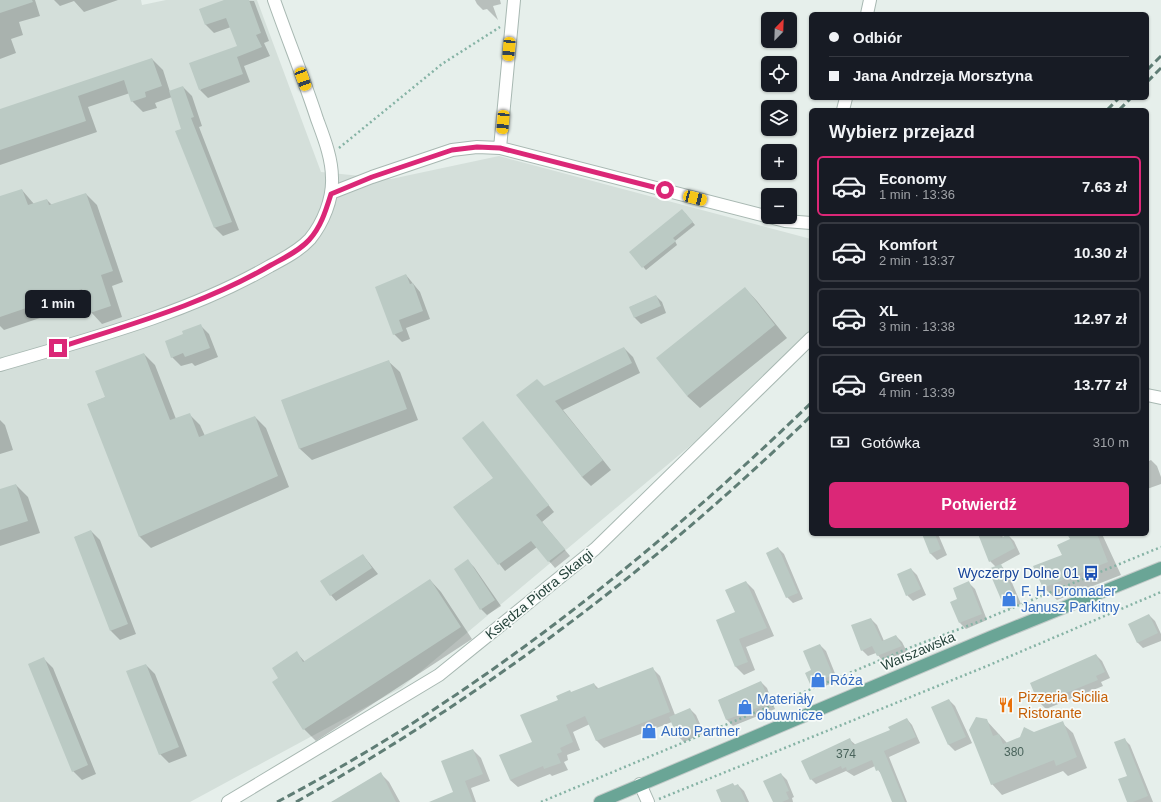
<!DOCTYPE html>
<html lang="pl">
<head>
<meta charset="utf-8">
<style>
  body { margin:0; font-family:Helvetica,sans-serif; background:#20242c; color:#f1f3f6; height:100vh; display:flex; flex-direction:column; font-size:15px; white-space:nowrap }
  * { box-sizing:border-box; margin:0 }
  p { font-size:13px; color:#9ea1a6 }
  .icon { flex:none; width:22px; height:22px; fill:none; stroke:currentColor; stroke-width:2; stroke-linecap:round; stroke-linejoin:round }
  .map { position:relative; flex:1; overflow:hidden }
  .details { position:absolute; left:809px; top:108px; width:340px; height:428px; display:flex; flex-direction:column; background:#171b24; border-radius:6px; box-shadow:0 1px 3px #0004 }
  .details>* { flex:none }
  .banner { position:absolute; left:809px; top:12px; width:340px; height:88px; border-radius:6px; box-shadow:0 1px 3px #0004; display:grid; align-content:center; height:88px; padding:0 20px; background:#171b24 }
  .needle { width:26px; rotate:23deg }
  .controls { position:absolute; left:761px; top:12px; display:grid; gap:8px }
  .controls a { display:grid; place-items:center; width:36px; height:36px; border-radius:6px; background:#171b24; box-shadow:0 1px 3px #0004; font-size:20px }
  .end { position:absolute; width:18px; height:18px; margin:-9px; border:5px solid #db2777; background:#fff; box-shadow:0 0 0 2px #fff }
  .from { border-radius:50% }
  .bubble { position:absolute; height:28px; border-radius:6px; background:#171b24; box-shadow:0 1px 3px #0004; font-size:13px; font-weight:600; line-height:28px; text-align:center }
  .car { position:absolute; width:12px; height:24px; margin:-12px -6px; border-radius:5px; box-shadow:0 0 3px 1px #0007; background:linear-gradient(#f5c518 24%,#345 0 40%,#f5c518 0 76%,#345 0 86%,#f5c518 0) }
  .banner b { display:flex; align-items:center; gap:14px; height:38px; font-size:15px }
  .banner b+b { border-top:1px solid #363941 }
  .banner i { width:10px; height:10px; background:#f1f3f6 }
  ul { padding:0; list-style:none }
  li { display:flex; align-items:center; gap:12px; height:60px; margin:0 8px 6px; padding:0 12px; border:2px solid #363941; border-radius:6px }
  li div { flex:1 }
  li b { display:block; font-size:15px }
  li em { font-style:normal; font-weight:600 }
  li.on { border-color:#db2777 }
  li>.icon { width:36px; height:36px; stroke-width:1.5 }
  h2 { padding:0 20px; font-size:18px; line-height:48px }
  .pay { display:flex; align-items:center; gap:10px; height:44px; padding:0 20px; font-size:15px }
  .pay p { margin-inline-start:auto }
  .cta { display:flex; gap:8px; margin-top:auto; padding:8px 20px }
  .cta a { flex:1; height:46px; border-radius:6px; background:#db2777; color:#fff; font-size:16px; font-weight:600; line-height:46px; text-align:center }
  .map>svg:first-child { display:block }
  .built { fill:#d4dfda }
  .shadow { fill:#0003 }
  .building { fill:#bbcac4 }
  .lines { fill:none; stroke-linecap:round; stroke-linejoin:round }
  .minor-casing { stroke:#a8b8b2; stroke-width:14 }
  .major-casing { stroke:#c2cac8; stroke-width:14 }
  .path { stroke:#86b3a5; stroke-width:2.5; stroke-dasharray:2 3; stroke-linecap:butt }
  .minor { stroke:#fff; stroke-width:12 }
  .major { stroke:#6aa596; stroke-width:12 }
  .rail { stroke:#5f7d75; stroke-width:3; stroke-dasharray:8 4; stroke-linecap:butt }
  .route { stroke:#db2777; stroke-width:5 }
  .labels { text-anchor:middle; stroke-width:3.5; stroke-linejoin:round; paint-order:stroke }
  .number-label { font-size:12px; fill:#4a645c }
  .transit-label { font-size:14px; fill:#164399; stroke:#f7fbf9; text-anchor:end }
  .shop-label { font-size:14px; fill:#366cbe; stroke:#f7fbf9; text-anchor:start }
  .street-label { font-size:14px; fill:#24423a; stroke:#f7fbf9 }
  .food-label { font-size:14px; fill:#c56008; stroke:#f7fbf9; text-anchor:start }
</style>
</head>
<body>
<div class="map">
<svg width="1161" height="802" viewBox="0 0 1161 802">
  <rect width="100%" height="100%" fill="#e6efeb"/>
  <path class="built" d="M 0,0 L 141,0 L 142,5 L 166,0 L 257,0 L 321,172 L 391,179 L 499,156 L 811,239 L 811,332 L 758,389 L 401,688 L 190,802 L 0,802 Z"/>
  <path class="shadow" d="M 0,0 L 35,0 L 40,16 L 19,22 L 23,35 L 11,39 L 16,53 L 0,59 Z
    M 54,0 L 118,0 L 84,12 L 74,1 L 60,6 Z
    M 226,0 L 254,1 L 269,41 L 264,43 L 270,56 L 244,66 L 250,82 L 208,98 L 200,90 L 238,47 L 231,27 L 214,33 L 206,25 L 200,10 Z
    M 475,0 L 500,0 L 501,4 L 493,6 L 498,20 L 487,9 L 483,10 L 477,4 Z
    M 152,59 L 163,70 L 170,92 L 183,87 L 192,96 L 202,126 L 199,127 L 239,230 L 223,236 L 215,228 L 177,131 L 183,129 L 172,97 L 155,103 L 157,108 L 143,112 L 132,101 L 130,93 L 88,107 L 97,132 L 0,165 L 0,110 Z
    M 22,190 L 34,204 L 47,200 L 52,205 L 86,194 L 97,205 L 123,282 L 112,286 L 122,317 L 102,324 L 91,312 L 88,302 L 4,330 L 0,326 L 0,197 Z
    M 685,213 L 695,225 L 675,241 L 677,245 L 646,270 L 630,252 Z
    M 406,275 L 420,292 L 430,319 L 406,328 L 410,339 L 402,342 L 394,334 Z
    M 745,288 L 757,301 L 787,338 L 700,408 L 687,396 Z
    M 656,296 L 662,302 L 666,313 L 641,324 L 635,318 L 630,307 Z
    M 200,325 L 209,334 L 218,357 L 195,366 L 192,363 L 181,366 L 172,357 L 185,335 Z
    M 624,348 L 633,357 L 640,373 L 563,410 L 611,470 L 591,486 L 582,477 L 544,387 Z
    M 144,354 L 155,365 L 176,419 L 189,414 L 200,425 L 205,436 L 255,417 L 266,428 L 289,487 L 151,548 L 140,537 L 88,404 L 106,397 Z
    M 388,361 L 400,372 L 418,420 L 312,460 L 300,449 L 282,401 Z
    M 0,420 L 5,425 L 13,450 L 0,454 Z
    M 483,423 L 554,512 L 542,522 L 570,556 L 555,568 L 537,547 L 505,571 L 454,507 L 494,478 Z
    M 1151,460 L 1157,466 L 1161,477 L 1161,484 L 1147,489 L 1147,462 Z
    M 16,485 L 28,497 L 40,533 L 0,546 L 0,490 Z
    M 91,531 L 100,540 L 136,634 L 120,640 L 111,631 L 75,537 Z
    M 923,534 L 938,534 L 947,555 L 937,560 L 931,554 Z
    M 981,534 L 1002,534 L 1003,538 L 1008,535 L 1014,541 L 1020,554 L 1000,565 L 1007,571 L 1021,604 L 1010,609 L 1004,603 L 996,567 L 990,561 Z
    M 1068,534 L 1102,534 L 1121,575 L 1057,600 L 1043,587 L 1071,540 Z
    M 778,548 L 784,554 L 803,599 L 793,603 L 787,597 Z
    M 363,555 L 378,574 L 336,601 L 331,595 Z
    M 468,561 L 474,567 L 501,606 L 487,615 L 481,609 L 455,569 Z
    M 911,569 L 917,575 L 926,595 L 913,601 L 907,595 Z
    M 430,580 L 441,592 L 472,639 L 316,741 L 304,729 L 280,678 L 297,653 L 305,662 Z
    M 746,582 L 754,590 L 774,636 L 746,647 L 755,670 L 744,675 L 736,667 L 736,613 Z
    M 969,583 L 975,589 L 987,620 L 966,629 L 960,623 Z
    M 1149,615 L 1155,621 L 1161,634 L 1161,641 L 1143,648 L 1137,642 Z
    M 871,619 L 877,625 L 884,641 L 896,636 L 902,642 L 907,652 L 884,662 L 876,653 L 868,656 L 862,650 Z
    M 820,645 L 826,651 L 838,681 L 817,689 L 811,683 Z
    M 1096,655 L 1102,661 L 1110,678 L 1101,682 L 1103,686 L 1046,709 L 1040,703 Z
    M 44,659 L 53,668 L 96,774 L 82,780 L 73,771 Z
    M 146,665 L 155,674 L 187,756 L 169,763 L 160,754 Z
    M 652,668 L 660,676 L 675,715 L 690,709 L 696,715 L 704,733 L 684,742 L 678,736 L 672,722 L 604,748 L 597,741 L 590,724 L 573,732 L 580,750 L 567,755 L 568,760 L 564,762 L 568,770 L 552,776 L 550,774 L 518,787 L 510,780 L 559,700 L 594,684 L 599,689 Z
    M 761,682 L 767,688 L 775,709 L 733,726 L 727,720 L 719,700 Z
    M 949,700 L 955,706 L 972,743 L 955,751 L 949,745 Z
    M 907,719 L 912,725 L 920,743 L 889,757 L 907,802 L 893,802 L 882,775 L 875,766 L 854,776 L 846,771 L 816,784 L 811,779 L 850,740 L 856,745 L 891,731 Z
    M 986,720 L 1007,743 L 1062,723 L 1073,733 L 1087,768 L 1068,776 L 1063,771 L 1002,795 L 992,784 Z
    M 1124,739 L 1130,745 L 1153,802 L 1128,802 L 1129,776 Z
    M 473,750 L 481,758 L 490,781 L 471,788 L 476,802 L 431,802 L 455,792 Z
    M 381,774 L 389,782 L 400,802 L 346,802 Z
    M 781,774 L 787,780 L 794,797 L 792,798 L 793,802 L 774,802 Z
    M 733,784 L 735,786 L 738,785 L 744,791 L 749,802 L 722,802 Z"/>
  <path class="building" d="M 0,0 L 32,0 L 33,2 L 0,13 Z
    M 224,0 L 249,0 L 261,33 L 256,35 L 262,47 L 237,57 L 243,74 L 199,90 L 189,63 L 237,46 L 226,18 L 205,25 L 199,9 Z
    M 152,58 L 162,86 L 145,92 L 146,97 L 131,102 L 124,80 L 78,96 L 86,121 L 0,150 L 0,109 Z
    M 183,86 L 194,117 L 191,118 L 232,222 L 214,228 L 175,131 L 181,129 L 169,91 Z
    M 22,189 L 28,205 L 47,199 L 49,205 L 86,193 L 113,271 L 101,275 L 111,306 L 90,313 L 82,289 L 0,317 L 0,196 Z
    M 682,209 L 693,222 L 673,238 L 676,241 L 642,268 L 629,252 Z
    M 406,274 L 410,284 L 413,283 L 423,311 L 399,320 L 403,331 L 393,335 L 375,287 Z
    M 745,287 L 775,325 L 687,396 L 656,358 Z
    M 656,295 L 661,306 L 634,318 L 629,307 Z
    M 201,324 L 210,348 L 185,357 L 183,353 L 171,358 L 165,341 L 183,334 L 182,331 Z
    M 624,347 L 632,363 L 555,401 L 603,460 L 582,477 L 516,395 L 537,379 L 544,386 Z
    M 144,353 L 170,420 L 190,413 L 199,437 L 255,416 L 278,476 L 139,537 L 87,404 L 105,397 L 95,371 Z
    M 389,360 L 407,409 L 299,449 L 281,400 Z
    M 483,421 L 549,505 L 536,515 L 565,549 L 548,562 L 531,541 L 498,565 L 453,507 L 493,478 L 462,438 Z
    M 16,484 L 28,521 L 0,530 L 0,489 Z
    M 91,530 L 128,624 L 110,631 L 74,537 Z
    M 922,534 L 935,534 L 941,549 L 930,554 Z
    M 978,534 L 999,534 L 1001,538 L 1008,534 L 1015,548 L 989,562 Z
    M 1067,534 L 1097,534 L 1108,562 L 1043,588 L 1033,566 L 1062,555 L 1057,545 L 1070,539 Z
    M 778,547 L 798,593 L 786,598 L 766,553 Z
    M 363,554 L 372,568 L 330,596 L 320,581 Z
    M 468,559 L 495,600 L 480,610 L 454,569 Z
    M 1001,564 L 1016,598 L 1003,604 L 988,569 Z
    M 911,568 L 921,589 L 906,596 L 897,574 Z
    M 430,579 L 461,627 L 303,730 L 272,682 L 278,678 L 272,668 L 297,651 L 303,662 Z
    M 746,581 L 767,628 L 739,639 L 748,662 L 735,667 L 716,620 L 735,612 L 725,590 Z
    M 969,581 L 982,614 L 959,623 L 950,602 L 957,599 L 953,588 Z
    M 1149,614 L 1158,633 L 1137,643 L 1128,624 Z
    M 871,618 L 882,641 L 896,635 L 902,646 L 877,656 L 872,646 L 861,651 L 851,625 Z
    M 820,644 L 833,675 L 810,684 L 805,673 L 811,670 L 803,651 Z
    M 1096,654 L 1105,672 L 1096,676 L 1098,680 L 1039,704 L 1030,683 Z
    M 44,657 L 88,765 L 72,772 L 28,664 Z
    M 146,664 L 179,747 L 159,755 L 126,671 Z
    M 653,667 L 670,712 L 596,741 L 585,716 L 566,725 L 573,742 L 560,748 L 562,752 L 557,754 L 561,763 L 544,769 L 543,766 L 510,780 L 499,755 L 532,742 L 520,715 L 558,700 L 556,696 L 570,690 L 571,692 L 594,683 L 596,689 Z
    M 761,681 L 770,703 L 726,720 L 718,700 Z
    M 949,699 L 966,737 L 948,745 L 931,707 Z
    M 690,708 L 699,727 L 677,736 L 669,717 Z
    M 976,717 L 987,719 L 993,736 L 999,734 L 1003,744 L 1020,737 L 1024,727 L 1034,732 L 1063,721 L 1077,757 L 1056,766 L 1054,760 L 991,785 L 969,730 Z
    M 907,718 L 916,737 L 884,751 L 905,802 L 892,802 L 879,770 L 876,771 L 872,760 L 847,771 L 846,767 L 842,769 L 841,766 L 810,780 L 801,761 L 850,738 L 853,745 L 890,730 L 888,727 Z
    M 1125,738 L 1148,796 L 1133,802 L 1127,802 L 1118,779 L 1127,776 L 1114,742 Z
    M 473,749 L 483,774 L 465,781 L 473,802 L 429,802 L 453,792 L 441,761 Z
    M 381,772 L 396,802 L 331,802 Z
    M 781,773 L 789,791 L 786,792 L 789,799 L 782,802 L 773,802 L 763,781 Z
    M 733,783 L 734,786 L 738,784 L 746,802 L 721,802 L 716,790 Z"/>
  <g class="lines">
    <g class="minor-casing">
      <path id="minor" d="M 514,0 L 500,148 L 785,221 L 811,223
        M 867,14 L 870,0
        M 843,110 L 846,98
        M 331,193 L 372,177 L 452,150 L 477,147 L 500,148
        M 0,365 C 89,339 189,313 270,266 C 283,259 299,251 310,239 C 323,223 333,199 332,178 C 332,158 324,138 317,119 C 304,79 288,40 274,0
        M 1147,395 L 1161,398
        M 640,784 L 648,802
        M 228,802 L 439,675 L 595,549 L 811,338"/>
    </g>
    <g class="major-casing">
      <path id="major" d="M 600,802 L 991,637 L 1161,568"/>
    </g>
    <path class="path" d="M 339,148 L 442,64 L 500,27
      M 659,799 L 987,666 L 1161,592
      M 541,802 L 914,646 L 978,622 L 1161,547"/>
    <use href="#minor" class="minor"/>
    <use href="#major" class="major"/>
    <path class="rail" d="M 1147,70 L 1161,56
      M 1147,82 L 1161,68
      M 1107,110 L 1119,98
      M 1119,110 L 1131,98
      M 277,802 C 475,698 650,558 811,403
      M 296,802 C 487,694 654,568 811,416"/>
  </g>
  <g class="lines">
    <path class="route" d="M 58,348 C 131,324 205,304 271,265 C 284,258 299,251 309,240 C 321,227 326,210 331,194 L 372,177 L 452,150 L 477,147 L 500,148 L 665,190"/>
  </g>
  <defs>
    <g id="bus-bare" transform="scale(1.2)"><path d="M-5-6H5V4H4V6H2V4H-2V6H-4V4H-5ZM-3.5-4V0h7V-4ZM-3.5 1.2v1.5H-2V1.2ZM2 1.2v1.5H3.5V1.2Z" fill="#1a4fb4" stroke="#f7fbf9" stroke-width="2.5" paint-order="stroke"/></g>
    <g id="shop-bare" transform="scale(1.2)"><path d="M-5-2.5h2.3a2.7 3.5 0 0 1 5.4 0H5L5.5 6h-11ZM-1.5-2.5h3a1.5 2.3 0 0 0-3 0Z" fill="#3f7fe0" stroke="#f7fbf9" stroke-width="2.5" paint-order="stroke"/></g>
    <g id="restaurant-bare" transform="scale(1.2)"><path d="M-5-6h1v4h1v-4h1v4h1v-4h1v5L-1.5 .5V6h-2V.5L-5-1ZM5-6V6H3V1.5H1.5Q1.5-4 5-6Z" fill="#e8710a" stroke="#f7fbf9" stroke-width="2.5" paint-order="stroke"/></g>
  </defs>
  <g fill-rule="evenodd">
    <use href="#bus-bare" x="1091" y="573"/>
    <use href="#shop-bare" x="1009" y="599"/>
    <use href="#shop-bare" x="818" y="680"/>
    <use href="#restaurant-bare" x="1006" y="705"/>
    <use href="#shop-bare" x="745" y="707"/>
    <use href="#shop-bare" x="649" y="731"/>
  </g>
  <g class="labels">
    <g class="number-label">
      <text x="1014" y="756">380</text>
      <text x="846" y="758">374</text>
    </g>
    <g class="transit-label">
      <text x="1079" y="578">Wyczerpy Dolne 01</text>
    </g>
    <g class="shop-label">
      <text x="1021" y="596">F. H. Dromader<tspan x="1021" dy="16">Janusz Parkitny</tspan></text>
      <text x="830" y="685">Róża</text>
      <text x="757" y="704">Materiały<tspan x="757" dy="16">obuwnicze</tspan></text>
      <text x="661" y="736">Auto Partner</text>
    </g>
    <g class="street-label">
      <text transform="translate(539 594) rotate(-39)" y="5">Księdza Piotra Skargi</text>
      <text transform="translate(918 651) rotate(-23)" y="5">Warszawska</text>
    </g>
    <g class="food-label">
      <text x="1018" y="702">Pizzeria Sicilia<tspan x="1018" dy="16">Ristorante</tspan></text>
    </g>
  </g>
</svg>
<div class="controls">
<a><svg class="needle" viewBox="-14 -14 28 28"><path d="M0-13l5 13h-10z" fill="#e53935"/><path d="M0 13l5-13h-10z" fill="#9ea1a6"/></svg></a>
<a><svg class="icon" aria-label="locate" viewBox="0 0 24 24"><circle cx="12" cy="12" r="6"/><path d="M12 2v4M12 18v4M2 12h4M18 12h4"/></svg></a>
<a><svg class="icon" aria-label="layers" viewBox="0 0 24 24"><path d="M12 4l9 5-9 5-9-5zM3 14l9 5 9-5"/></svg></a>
<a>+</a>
<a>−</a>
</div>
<i class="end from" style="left:665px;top:190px"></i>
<i class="end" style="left:58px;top:348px"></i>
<div class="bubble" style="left:25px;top:290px;width:66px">1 min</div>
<i class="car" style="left:509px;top:49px;rotate:185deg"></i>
<i class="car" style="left:303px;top:79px;rotate:160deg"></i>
<i class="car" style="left:503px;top:122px;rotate:185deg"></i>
<i class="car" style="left:695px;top:198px;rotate:105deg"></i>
<div class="banner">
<b><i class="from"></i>Odbiór</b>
<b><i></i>Jana Andrzeja Morsztyna</b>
</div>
<section class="details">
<h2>Wybierz przejazd</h2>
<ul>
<li class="on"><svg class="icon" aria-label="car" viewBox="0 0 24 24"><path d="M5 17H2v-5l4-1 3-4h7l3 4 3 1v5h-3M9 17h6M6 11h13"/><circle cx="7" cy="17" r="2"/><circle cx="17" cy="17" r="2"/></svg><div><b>Economy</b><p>1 min · 13:36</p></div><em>7.63 zł</em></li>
<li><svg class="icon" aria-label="car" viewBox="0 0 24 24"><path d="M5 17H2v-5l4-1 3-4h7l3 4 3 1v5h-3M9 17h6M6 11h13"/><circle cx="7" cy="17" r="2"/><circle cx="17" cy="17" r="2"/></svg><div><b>Komfort</b><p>2 min · 13:37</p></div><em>10.30 zł</em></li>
<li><svg class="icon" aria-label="car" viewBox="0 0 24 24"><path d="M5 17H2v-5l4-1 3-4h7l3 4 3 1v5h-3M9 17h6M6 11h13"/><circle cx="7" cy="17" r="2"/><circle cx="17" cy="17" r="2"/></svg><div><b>XL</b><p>3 min · 13:38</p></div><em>12.97 zł</em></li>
<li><svg class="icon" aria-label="car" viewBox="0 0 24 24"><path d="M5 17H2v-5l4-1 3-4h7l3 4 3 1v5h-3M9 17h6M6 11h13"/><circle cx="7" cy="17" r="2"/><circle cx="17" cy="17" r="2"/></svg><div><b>Green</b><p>4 min · 13:39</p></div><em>13.77 zł</em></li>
</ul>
<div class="pay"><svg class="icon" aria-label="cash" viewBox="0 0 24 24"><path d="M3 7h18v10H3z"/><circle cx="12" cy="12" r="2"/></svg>Gotówka<p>310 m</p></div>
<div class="cta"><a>Potwierdź</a></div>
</section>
</div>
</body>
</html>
